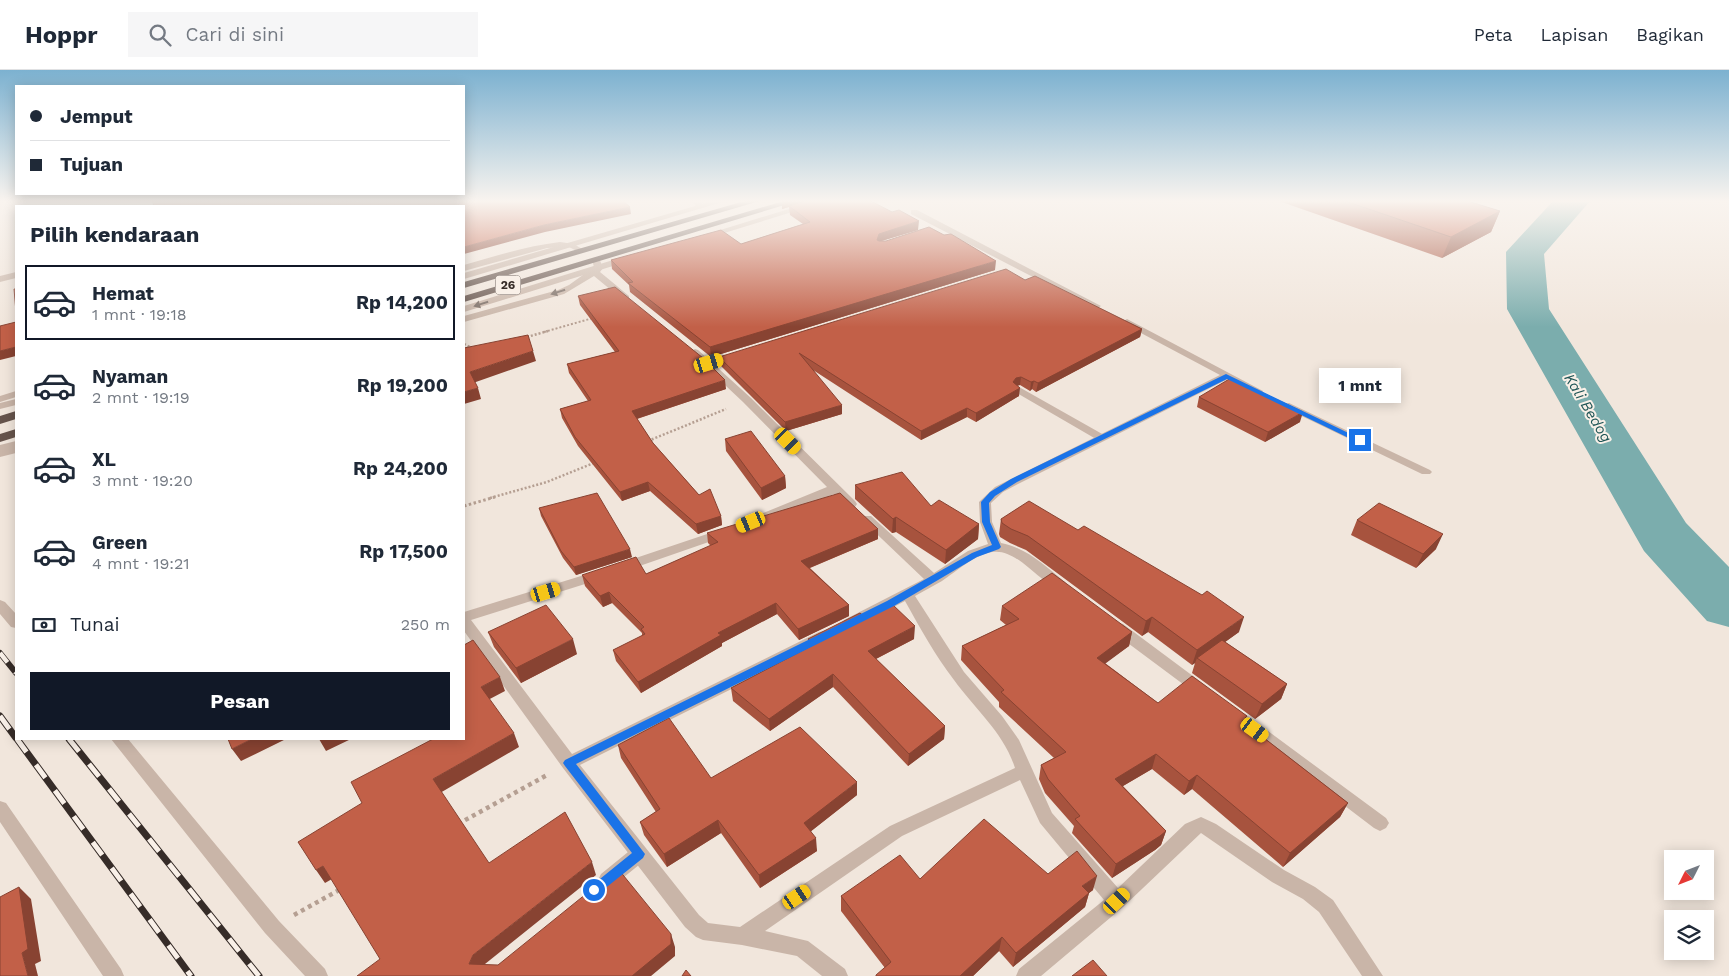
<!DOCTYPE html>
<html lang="id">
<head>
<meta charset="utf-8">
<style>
  body { margin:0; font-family:"Work Sans",sans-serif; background:#f6f6f7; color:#1f2937; height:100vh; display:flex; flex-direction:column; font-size:19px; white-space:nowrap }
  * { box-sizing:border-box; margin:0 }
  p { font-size:16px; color:#747a83 }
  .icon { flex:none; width:28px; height:28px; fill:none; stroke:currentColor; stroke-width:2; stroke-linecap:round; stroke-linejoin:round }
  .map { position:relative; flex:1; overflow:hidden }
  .panel { position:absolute; left:15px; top:135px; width:450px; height:535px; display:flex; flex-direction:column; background:#fff; border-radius:0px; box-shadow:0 2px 12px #0003 }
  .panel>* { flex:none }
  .guide { position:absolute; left:15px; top:15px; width:450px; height:110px; border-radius:0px; box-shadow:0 2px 12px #0003; display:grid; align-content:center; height:110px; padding:0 15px; background:#fff }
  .needle { width:32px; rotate:228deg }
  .controls { position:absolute; left:1664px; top:780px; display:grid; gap:10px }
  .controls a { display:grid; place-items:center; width:50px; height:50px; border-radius:0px; background:#fff; box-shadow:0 2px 12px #0003; font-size:25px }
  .end { position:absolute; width:22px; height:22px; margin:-11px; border:6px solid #1a73e8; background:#fff; box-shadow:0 0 0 2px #fff }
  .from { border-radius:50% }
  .bubble { position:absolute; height:35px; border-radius:0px; background:#fff; box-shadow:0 2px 12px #0003; font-size:16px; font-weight:700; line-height:35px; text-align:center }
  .car { position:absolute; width:15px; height:30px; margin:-15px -8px; border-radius:6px; box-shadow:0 0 4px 1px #0007; background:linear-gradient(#f5c518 24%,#345 0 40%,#f5c518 0 76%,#345 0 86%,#f5c518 0) }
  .guide b { display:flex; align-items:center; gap:18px; height:48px; font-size:19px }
  .guide b+b { border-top:1px solid #e0e1e3 }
  .guide i { width:12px; height:12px; background:#1f2937 }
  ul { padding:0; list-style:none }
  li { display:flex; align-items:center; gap:15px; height:75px; margin:0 10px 8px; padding:0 5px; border:2px solid transparent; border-radius:0px }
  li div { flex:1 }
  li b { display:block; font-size:19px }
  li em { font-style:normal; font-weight:700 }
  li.selected { border-color:#111827 }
  li>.icon { width:45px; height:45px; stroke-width:1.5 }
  h2 { padding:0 15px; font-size:22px; line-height:60px }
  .pay { display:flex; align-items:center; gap:12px; height:55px; padding:0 15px; font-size:19px }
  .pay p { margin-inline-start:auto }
  .button { display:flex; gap:10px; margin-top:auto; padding:10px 15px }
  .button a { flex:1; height:58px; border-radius:0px; background:#111827; color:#fff; font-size:20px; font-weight:700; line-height:58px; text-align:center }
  header { display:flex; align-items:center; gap:30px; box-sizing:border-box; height:70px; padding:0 25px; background:#fff; border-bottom:1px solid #e0e1e3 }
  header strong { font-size:24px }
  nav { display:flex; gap:28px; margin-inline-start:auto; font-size:18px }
  .search { width:350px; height:45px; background:#f6f6f7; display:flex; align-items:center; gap:12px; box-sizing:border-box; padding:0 18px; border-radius:0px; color:#747a83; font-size:19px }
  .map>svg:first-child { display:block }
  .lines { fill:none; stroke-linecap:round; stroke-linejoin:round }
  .river { fill:#7badad; fill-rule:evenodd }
  .path-far3 { stroke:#b59f92; stroke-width:2; stroke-dasharray:2 2; stroke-linecap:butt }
  .path-far2 { stroke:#b59f92; stroke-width:2.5; stroke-dasharray:2 2; stroke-linecap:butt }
  .path-far1 { stroke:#b59f92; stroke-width:3; stroke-dasharray:2.5 2.5; stroke-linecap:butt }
  .path { stroke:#b59f92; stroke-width:4.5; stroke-dasharray:4 4; stroke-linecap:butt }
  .service { fill:#c9b5a8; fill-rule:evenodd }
  .minor { fill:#c9b5a8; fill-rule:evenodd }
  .tertiary { fill:#c9b5a8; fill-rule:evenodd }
  .trunk { fill:#66544c; fill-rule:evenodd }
  .rail-far1-casing { stroke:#362c28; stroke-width:6 }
  .rail-casing { stroke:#362c28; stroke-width:7 }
  .rail-far1 { stroke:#f9f0e8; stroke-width:4.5; stroke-dasharray:12; stroke-linecap:butt }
  .rail { stroke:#f9f0e8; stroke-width:5; stroke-dasharray:16; stroke-linecap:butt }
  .wall { fill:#a7533e }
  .shaded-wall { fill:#884332 }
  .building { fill:#c26048; stroke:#884332 }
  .oneway { fill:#786a62 }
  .route { fill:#1a73e8 }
  .labels { text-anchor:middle; stroke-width:4; stroke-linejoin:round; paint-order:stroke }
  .shield { fill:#f9f0e8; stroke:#706762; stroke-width:1 }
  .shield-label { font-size:12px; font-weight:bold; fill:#362c28 }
  .water-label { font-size:15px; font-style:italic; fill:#1f5556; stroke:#f9f0e8 }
</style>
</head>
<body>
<header>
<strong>Hoppr</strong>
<div class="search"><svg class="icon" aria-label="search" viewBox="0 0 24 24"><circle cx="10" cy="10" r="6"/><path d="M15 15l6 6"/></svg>Cari di sini</div>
<nav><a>Peta</a><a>Lapisan</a><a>Bagikan</a></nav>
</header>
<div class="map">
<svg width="1729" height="906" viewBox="0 0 1729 906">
  <rect width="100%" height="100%" fill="#f1e6dc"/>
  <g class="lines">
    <path class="river" d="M 1554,130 L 1591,130 L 1544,184 L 1549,239 L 1686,453 L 1729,497 L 1729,557 L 1707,551 L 1644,481 L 1636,467 L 1507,239 L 1506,182 Z"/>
    <path class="path-far3" d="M 544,262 L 593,248"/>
    <path class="path-far2" d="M 527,267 L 548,261
      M 464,274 L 472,278
      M 648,371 L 726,339
      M 490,428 L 547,412 L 594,393"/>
    <path class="path-far1" d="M 464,436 L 495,427"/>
    <path class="path" d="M 458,754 L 549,704
      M 294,845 L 341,819"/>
    <path class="service" d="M 1019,317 L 1104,365 L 1106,367 L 1100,370 L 1096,369 L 1015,322 L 1014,320 L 1015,318 Z
      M 639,776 L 645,778 L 648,784 L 645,790 L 613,816 L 607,818 L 601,816 L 598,810 L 601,804 L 633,778 Z"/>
    <path class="minor" d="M 691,130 L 699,130 L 705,137 L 698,139 Z
      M 911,140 L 917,140 L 1101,236 L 1096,239 L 1093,238 L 911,144 Z
      M 560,172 L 574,174 L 585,181 L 581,183 L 569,177 L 547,178 L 464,201 L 464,195 C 495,186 527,176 560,172 Z
      M 596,187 L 599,188 L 603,198 L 600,202 L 629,226 L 629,230 L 623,230 L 594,206 L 564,224 L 464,252 L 464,246 L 558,220 L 569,215 L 594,197 L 592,190 Z
      M 16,202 L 16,208 L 0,212 L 0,206 Z
      M 1127,249 L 1263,321 L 1262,323 L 1254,323 L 1228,309 L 1020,413 L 1003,422 L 991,433 L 992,452 L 1001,473 C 1027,478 1045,496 1065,512 L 1067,515 L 1065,518 C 1046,524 1020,477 992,482 C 974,485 957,501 942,511 C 933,516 924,521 915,526 L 964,602 L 1002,646 L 1019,670 L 1052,743 L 1118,818 L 1185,754 L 1201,747 L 1216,754 L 1284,800 L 1315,817 L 1333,830 L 1383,906 L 1362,906 L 1319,842 L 1303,829 L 1272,812 L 1201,763 L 1123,837 L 1041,906 L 1016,906 L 1019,899 L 1104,830 L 1040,753 L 1020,710 L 902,766 L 765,861 L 808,871 L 845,899 L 848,906 L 822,906 L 797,886 L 742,875 L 703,870 L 696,867 L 685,857 L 563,698 L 464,561 L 464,542 L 594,502 L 604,502 L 606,505 L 604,508 L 471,550 L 572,684 L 819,562 L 824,561 L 829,562 L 831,566 L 829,570 L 580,695 L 699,845 L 708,853 L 740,857 L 890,756 L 1015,698 C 1004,663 975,639 954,610 C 935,585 920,558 905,531 L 854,558 L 844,558 L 842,554 L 844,550 L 924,509 L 861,449 L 863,446 L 871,446 L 934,503 L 968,481 L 988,474 L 980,452 L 979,432 L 995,417 L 1220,305 L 1124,254 L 1122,252 Z
      M 695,279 L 698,280 L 751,328 L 855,431 L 857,434 L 855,437 L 847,437 L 834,424 L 764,452 L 756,452 L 754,449 L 756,446 L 827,417 L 743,332 L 692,284 L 690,282 Z
      M 16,321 L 16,327 L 0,332 L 0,326 Z
      M 1289,333 L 1430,400 L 1432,402 L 1430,404 L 1422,404 L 1285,338 L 1284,336 L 1285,334 Z
      M 16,377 L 16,383 L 0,387 L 0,381 Z
      M 722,459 L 726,460 L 728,463 L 726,466 L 628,500 L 618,500 L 616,497 L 618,494 Z
      M 0,530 L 5,532 L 16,544 L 16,558 L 11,557 L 0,544 Z
      M 1118,553 L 1123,554 L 1205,615 L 1208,619 L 1205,623 L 1200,625 L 1195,623 L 1113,562 L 1111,558 L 1113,554 Z
      M 1233,637 L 1238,639 L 1386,748 L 1389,753 L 1386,758 L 1380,761 L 1374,758 L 1228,647 L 1225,643 L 1228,639 Z
      M 111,669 L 128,669 L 279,851 L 325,899 L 328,906 L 305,906 L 265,863 Z
      M 0,731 L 6,733 L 121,899 L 124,906 L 103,906 L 0,752 Z"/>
    <path class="tertiary" d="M 716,130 L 729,130 L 464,209 L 464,203 Z
      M 818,130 L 831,130 L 708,168 L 701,166 Z
      M 626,186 L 629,187 L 629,191 L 464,242 L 464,236 Z
      M 16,329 L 16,335 L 0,339 L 0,333 Z
      M 16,371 L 16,378 L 0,382 L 0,375 Z"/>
    <path class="trunk" d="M 748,130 L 763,130 L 464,218 L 464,212 Z
      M 787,130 L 801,130 L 464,232 L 464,226 Z
      M 16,341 L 16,349 L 0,354 L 0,346 Z
      M 16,359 L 16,367 L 0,372 L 0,364 Z"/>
    <g class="rail-far1-casing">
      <path id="rail-far1" d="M 0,583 L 16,603"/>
    </g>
    <g class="rail-casing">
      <path id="rail" d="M 0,646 L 16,668
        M 17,669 L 191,906
        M 69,669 L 259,906"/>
    </g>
    <use href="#rail-far1" class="rail-far1"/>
    <use href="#rail" class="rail"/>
  </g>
  <path class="wall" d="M 1276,130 L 1464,130 L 1500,141 L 1491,162 L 1442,188 Z
    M 782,131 L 918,160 L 881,171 L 995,200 L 711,287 L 630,222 L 629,215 L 612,199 L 611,190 L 741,174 L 803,154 L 790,145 L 789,137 L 782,139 Z
    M 1025,210 L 1142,259 L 1140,267 L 1036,322 L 1032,319 L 1030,321 L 1020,315 L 1017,316 L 1019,326 L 976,352 L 967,347 L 921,370 L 813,300 L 842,344 L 786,361 L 720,295 L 719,287 Z
    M 578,226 L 726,319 L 637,349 L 653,373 L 699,425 L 721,446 L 722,455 L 698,464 L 650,421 L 622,431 L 578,376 L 562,348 L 560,339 L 588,331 L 569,303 L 567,294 L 615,282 L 580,235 Z
    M 1199,327 L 1300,352 L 1265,372 L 1197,337 Z
    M 725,369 L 785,406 L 786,418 L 762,430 L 726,381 Z
    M 855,415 L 931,436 L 979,454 L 978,469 L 945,494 L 896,462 L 892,463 L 855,429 Z
    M 539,438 L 632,487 L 576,505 L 563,488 L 541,446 Z
    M 1001,449 L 1239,562 L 1225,572 L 1287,614 L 1281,629 L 1255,649 L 1192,603 L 1195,593 L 1192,595 L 1148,562 L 1142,566 L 1026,480 L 1010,473 L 1000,467 L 999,464 Z
    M 1357,450 L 1436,479 L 1416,498 L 1351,465 Z
    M 878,459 L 878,469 L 810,498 L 849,535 L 849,546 L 799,570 L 777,544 L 722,573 L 722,576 L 641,623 L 616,591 L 613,580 L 642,566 L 642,563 L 612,533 L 603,537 L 585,516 L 582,505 L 646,504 L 711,476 L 708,473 L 707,463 Z
    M 1002,536 L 1132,562 L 1129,576 L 1105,593 L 1158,633 L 1245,653 L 1348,733 L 1340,747 L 1283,797 L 1192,719 L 1184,725 L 1152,699 L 1123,716 L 1166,761 L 1161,775 L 1155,780 L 1112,808 L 1072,763 L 1074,756 L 1045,723 L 1039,709 L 1041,695 L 1054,688 L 999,637 L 999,632 L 961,590 L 962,576 L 1006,555 L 1000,550 Z
    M 865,547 L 914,569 L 876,589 L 945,656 L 944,669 L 908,696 L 833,617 L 770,661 L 733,631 L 731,618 L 808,577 L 808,569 Z
    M 488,562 L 577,584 L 521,613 L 494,577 Z
    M 618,675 L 711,708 L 857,725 L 811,761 L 817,781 L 760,818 L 721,763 L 667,797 L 644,765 L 640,752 L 656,742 L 621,688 Z
    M 1048,804 L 1093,820 L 1089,823 L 1085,837 L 1013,897 L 999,881 L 973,906 L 876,906 L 885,898 L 841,841 L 841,826 L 920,809 Z"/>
  <path class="shaded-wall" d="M 810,130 L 782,139 L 782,131 Z
    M 630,137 L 631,144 L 545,162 L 464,184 L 464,177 L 544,155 Z
    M 1500,141 L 1491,162 L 1442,188 L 1451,167 Z
    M 919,151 L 918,160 L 878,172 L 877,170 L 879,164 Z
    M 996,191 L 995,200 L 711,287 L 710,277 Z
    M 1142,259 L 1140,267 L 1036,322 L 1038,313 Z
    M 16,277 L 16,286 L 0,290 L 0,281 Z
    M 533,281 L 536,291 L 473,313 L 470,302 Z
    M 1021,307 L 1020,315 L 1015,316 L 1013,312 L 1016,308 Z
    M 725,310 L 726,319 L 633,350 L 632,341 Z
    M 1034,311 L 1032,319 L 1030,321 L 1031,312 Z
    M 478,318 L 481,329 L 464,334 L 464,322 Z
    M 1020,318 L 1019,326 L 976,352 L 976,343 Z
    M 842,335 L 842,344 L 786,361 L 785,352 Z
    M 967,338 L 967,347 L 921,370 L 921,361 Z
    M 1303,342 L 1300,352 L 1265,372 L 1268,362 Z
    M 785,406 L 786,418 L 762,430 L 761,418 Z
    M 648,412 L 650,421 L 622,431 L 620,422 Z
    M 721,446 L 722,455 L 698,464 L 696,454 Z
    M 896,447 L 896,462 L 892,463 L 893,449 Z
    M 979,454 L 978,469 L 945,494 L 946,480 Z
    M 878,459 L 878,469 L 802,501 L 801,491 Z
    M 1443,464 L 1436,479 L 1416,498 L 1423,484 Z
    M 630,479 L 632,487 L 576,505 L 574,497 Z
    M 609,522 L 612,533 L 603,537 L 600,526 Z
    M 776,533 L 777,544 L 722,573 L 722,576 L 641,623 L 638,612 L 718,563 Z
    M 849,535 L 849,546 L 799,570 L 798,559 Z
    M 1152,547 L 1148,562 L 1142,566 L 1146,551 Z
    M 1244,547 L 1239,562 L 1200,590 L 1197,588 L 1195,593 L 1192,595 L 1197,580 Z
    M 915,556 L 914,569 L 868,593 L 868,581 Z
    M 1132,562 L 1129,576 L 1094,602 L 1097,588 Z
    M 573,569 L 577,584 L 521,613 L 516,598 Z
    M 833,604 L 833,617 L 770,661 L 769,649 Z
    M 500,607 L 505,621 L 486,631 L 481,617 Z
    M 1287,614 L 1281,629 L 1255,649 L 1262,634 Z
    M 945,656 L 944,669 L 908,696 L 909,684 Z
    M 514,663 L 519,677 L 440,723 L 433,709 Z
    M 252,669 L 286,669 L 241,691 L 232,679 Z
    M 319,669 L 351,669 L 326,681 Z
    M 1156,684 L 1152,699 L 1111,723 L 1115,709 Z
    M 1197,705 L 1192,719 L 1184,725 L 1189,711 Z
    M 857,712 L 857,725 L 805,766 L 804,753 Z
    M 1348,733 L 1340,747 L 1283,797 L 1290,783 Z
    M 718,750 L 721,763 L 667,797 L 664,784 Z
    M 1166,761 L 1161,775 L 1155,780 L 1112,808 L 1116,794 Z
    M 816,768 L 817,781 L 760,818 L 759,805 Z
    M 592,792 L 596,805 L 480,898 L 469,894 L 473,885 Z
    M 323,796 L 332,809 L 325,813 L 316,800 Z
    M 1097,806 L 1093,820 L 1089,823 L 1085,837 L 1013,897 L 1016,883 L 1082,816 Z
    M 19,817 L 31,829 L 41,891 L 35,894 L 38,906 L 28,906 L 22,883 Z
    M 671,864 L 675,877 L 675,886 L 651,906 L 632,906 Z
    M 1002,867 L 999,881 L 973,906 L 960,906 Z"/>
  <path class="building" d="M 152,130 L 194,130 L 206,132 L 211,130 L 339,130 L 339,131 L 361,132 L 362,130 L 441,130 L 453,132 L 457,130 L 622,130 L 630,137 L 544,155 L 464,177 L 464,136 L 154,136 Z
    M 808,130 L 869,130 L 892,142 L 899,140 L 919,151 L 879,164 L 877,170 L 879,171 L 886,171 L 929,157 L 944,165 L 951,164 L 996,191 L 710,277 L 628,213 L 633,212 L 611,190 L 721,160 L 741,174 L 810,152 L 789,136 Z
    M 1342,130 L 1464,130 L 1500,141 L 1451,167 Z
    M 1006,199 L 1025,210 L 1035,206 L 1142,259 L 1038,313 L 1034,311 L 1031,312 L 1021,307 L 1016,308 L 1013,312 L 1020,318 L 976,343 L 967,338 L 921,361 L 799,283 L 842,335 L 785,352 L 719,287 Z
    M 615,217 L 703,288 L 725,310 L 632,341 L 653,373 L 699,425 L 710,419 L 721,446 L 696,454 L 648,412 L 620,422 L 575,367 L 560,339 L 591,330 L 567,294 L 619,281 L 578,226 Z
    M 14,219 L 16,219 L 16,242 Z
    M 16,252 L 16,277 L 0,281 L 0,256 Z
    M 528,265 L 533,281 L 470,302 L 478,318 L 464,322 L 464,278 Z
    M 1231,308 L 1303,342 L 1268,362 L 1199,327 Z
    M 751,361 L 785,406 L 761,418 L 725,369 Z
    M 902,402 L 931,436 L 939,430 L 979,454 L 946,480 L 896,447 L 893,449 L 855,415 Z
    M 597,423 L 630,479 L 574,497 L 561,481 L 539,438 Z
    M 840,423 L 878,459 L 801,491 L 849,535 L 798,559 L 776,533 L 718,563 L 721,565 L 638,612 L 613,580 L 645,564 L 641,559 L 644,557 L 609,522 L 600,526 L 582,505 L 636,487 L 646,504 L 718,472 L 707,463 Z
    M 1029,431 L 1078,460 L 1084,456 L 1202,525 L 1207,521 L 1244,547 L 1197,580 L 1152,547 L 1146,551 L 1028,466 L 1011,459 L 1002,453 L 1001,449 Z
    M 1379,433 L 1443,464 L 1423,484 L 1357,450 Z
    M 1052,503 L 1132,562 L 1097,588 L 1158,633 L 1192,606 L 1247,646 L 1242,651 L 1348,733 L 1290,783 L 1197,705 L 1189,711 L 1156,684 L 1115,709 L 1166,761 L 1160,766 L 1116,794 L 1075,749 L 1080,746 L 1048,709 L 1041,695 L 1066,682 L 1001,622 L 1004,620 L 962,576 L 1019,549 L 1002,536 Z
    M 892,534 L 915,556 L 868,581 L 945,656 L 909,684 L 833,604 L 769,649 L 731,618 L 813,575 L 808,569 L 860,543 L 865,547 Z
    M 546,535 L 573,569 L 516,598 L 488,562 Z
    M 473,570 L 500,607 L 481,617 L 514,663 L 433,709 L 489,793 L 565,742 L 592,792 L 473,885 L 469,894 L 498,895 L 602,811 L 603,812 L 619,800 L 671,864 L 671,874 L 632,906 L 357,906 L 380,889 L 323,796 L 316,800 L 298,772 L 362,733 L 351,712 L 433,669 L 464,669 L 464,575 Z
    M 1222,570 L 1287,614 L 1262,634 L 1197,588 Z
    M 669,648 L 711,708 L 800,657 L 857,712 L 804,753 L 816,768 L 759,805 L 718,750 L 664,784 L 640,752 L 660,739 L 618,675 Z
    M 228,669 L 252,669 L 232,679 Z
    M 984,749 L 1048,804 L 1077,781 L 1097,806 L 1082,816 L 1089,823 L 1016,883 L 1002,867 L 960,906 L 876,906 L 876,905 L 891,892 L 841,826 L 900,785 L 920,809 Z
    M 19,817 L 28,879 L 22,883 L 28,906 L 0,906 L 0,827 Z
    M 1093,890 L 1107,906 L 1072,906 Z
    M 686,900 L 691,906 L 682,906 Z"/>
  <defs><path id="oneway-solid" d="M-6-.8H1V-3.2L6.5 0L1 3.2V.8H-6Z" transform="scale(1.25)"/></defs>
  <g class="oneway">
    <use href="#oneway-solid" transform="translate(558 222) rotate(162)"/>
    <use href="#oneway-solid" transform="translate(481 234) rotate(163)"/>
  </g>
  <linearGradient id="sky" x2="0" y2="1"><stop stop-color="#7cb1d0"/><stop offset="0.51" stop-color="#f9f4ef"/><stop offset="1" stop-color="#f9f4ef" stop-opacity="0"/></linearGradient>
  <rect width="1729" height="257" fill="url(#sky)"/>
  <path class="route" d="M 1226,304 L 1363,370 L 1357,372 L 1227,309 L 1017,412 L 995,426 L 989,433 L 990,452 L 1001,477 L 999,479 L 977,487 L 894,536 L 576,694 L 645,784 L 643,788 L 598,824 L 594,826 L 590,824 L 588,820 L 590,817 L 632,783 L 565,696 L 563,693 L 565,690 L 887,531 L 972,483 L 992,475 L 982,452 L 981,432 L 990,422 L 1011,409 Z"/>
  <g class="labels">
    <rect class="shield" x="495.5" y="205.5" width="25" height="19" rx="4"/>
    <g class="shield-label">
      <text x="508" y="219">26</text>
    </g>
    <g class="water-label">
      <text transform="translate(1588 338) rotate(59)" y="5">Kali Bedog</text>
    </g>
  </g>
</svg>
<div class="controls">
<a><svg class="needle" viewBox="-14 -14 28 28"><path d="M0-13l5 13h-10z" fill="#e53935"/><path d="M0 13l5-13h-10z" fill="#747a83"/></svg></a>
<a><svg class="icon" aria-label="layers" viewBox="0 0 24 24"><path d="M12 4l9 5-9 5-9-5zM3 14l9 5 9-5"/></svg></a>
</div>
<i class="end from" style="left:594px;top:820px"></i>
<i class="end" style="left:1360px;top:370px"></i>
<div class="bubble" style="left:1319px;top:298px;width:82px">1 mnt</div>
<i class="car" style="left:709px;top:293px;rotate:73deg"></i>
<i class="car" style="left:788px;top:371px;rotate:135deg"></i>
<i class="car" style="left:751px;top:452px;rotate:248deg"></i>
<i class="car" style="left:546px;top:522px;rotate:73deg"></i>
<i class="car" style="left:1255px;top:660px;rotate:126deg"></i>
<i class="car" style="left:797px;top:827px;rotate:56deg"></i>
<i class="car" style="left:1117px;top:831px;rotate:46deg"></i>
<div class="guide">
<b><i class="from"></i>Jemput</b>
<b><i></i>Tujuan</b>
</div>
<section class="panel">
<h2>Pilih kendaraan</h2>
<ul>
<li class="selected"><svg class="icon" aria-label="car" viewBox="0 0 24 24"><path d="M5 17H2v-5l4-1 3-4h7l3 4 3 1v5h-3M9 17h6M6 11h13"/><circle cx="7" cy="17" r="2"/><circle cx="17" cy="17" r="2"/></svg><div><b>Hemat</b><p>1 mnt · 19:18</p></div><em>Rp 14,200</em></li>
<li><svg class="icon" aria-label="car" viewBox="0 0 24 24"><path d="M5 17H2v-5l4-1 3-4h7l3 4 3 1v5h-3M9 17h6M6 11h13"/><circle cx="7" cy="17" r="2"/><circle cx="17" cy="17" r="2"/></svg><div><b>Nyaman</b><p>2 mnt · 19:19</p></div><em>Rp 19,200</em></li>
<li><svg class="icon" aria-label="car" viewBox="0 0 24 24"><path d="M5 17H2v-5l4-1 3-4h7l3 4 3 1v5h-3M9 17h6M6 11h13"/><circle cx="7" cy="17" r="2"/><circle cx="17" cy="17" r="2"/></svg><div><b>XL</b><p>3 mnt · 19:20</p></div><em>Rp 24,200</em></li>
<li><svg class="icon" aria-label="car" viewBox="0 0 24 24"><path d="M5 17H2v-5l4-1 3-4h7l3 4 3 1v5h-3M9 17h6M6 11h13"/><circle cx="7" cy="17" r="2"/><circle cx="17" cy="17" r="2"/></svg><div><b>Green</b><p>4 mnt · 19:21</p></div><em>Rp 17,500</em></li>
</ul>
<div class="pay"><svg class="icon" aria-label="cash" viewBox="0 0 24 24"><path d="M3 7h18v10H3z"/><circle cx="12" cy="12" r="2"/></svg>Tunai<p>250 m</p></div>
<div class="button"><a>Pesan</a></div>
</section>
</div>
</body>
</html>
